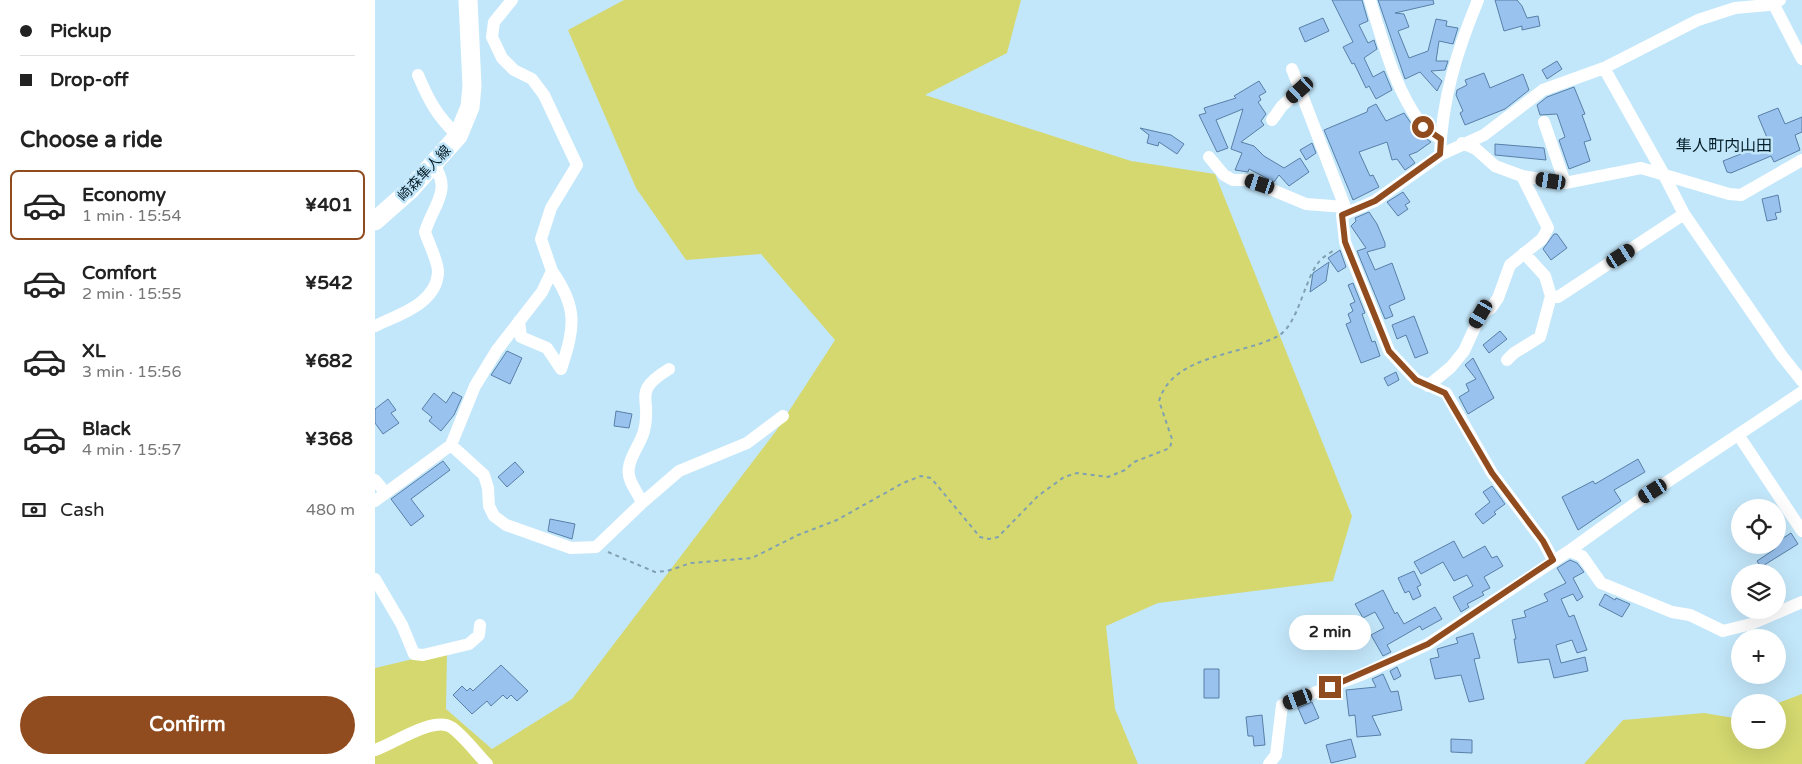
<!DOCTYPE html>
<html lang="en">
<head>
<meta charset="utf-8">
<style>
  body { margin:0; font-family:"Varela Round","Noto Sans JP",sans-serif; background:#f2f2f2; color:#222; height:100vh; display:flex; flex-direction:column; font-size:19px; white-space:nowrap }
  * { box-sizing:border-box; margin:0 }
  p { font-size:16px; color:#767676 }
  .icon { flex:none; width:28px; height:28px; fill:none; stroke:currentColor; stroke-width:2; stroke-linecap:round; stroke-linejoin:round }
  .map { position:relative; flex:1; overflow:hidden }
  .details { display:flex; flex-direction:column; background:#fff; width:375px }
  .details>* { flex:none }
  .guide { display:grid; align-content:center; height:110px; padding:0 20px; background:#fff }
  .tools { position:absolute; left:1356px; top:499px; display:grid; gap:10px }
  .tools a { display:grid; place-items:center; width:55px; height:55px; border-radius:50%; background:#fff; box-shadow:0 5px 20px #0002; font-size:25px }
  .end { position:absolute; width:22px; height:22px; margin:-11px; border:6px solid #904c1f; background:#fff; box-shadow:0 0 0 2px #fff }
  .from { border-radius:50% }
  .bubble { position:absolute; height:35px; border-radius:18px; background:#fff; box-shadow:0 5px 20px #0002; font-size:16px; font-weight:700; line-height:35px; text-align:center }
  .car { position:absolute; width:15px; height:30px; margin:-15px -8px; border-radius:6px; box-shadow:0 0 4px 1px #0007; background:linear-gradient(#222 24%,#8ab4d8 0 40%,#222 0 76%,#8ab4d8 0 86%,#222 0) }
  .guide b { display:flex; align-items:center; gap:18px; height:48px; font-size:19px }
  .guide b+b { border-top:1px solid #e0e0e0 }
  .guide i { width:12px; height:12px; background:#222 }
  ul { padding:0; list-style:none }
  li { display:flex; align-items:center; gap:15px; height:70px; margin:0 10px 8px; padding:0 10px; border:2px solid transparent; border-radius:8px }
  li div { flex:1 }
  li b { display:block; font-size:19px }
  li em { font-style:normal; font-weight:700 }
  li.on { border-color:#904c1f }
  li>.icon { width:45px; height:45px; stroke-width:1.5 }
  h2 { padding:0 20px; font-size:22px; line-height:60px }
  .pay { display:flex; align-items:center; gap:12px; height:55px; padding:0 20px; font-size:19px }
  .pay p { margin-inline-start:auto }
  .primary-button { display:flex; gap:10px; margin-top:auto; padding:10px 20px }
  .primary-button a { flex:1; height:58px; border-radius:30px; background:#904c1f; color:#fff; font-size:20px; font-weight:700; line-height:58px; text-align:center }
  main { display:flex; flex:1; min-height:0 }
  .map>svg:first-child { display:block }
  .green { fill:#d4d86f }
  .building { fill:#99c2ee; stroke:#587fa7 }
  .lines { fill:none; stroke-linecap:round; stroke-linejoin:round }
  .path { stroke:#81a1b1; stroke-width:2; stroke-dasharray:4 4; stroke-linecap:butt }
  .street { stroke:#fff; stroke-width:12 }
  .secondary { stroke:#fff; stroke-width:19 }
  .route { stroke:#904c1f; stroke-width:6 }
  .labels { text-anchor:middle; stroke-width:5; stroke-linejoin:round; paint-order:stroke }
  .street-label { font-size:14px; fill:#051f2a; stroke:#c3e7fa }
  .quarter-label { font-size:16px; fill:#051f2a; stroke:#c3e7fa }
</style>
</head>
<body>
<main>
<section class="details">
<div class="guide">
<b><i class="from"></i>Pickup</b>
<b><i></i>Drop-off</b>
</div>
<h2>Choose a ride</h2>
<ul>
<li class="on"><svg class="icon" aria-label="car" viewBox="0 0 24 24"><path d="M5 17H2v-5l4-1 3-4h7l3 4 3 1v5h-3M9 17h6M6 11h13"/><circle cx="7" cy="17" r="2"/><circle cx="17" cy="17" r="2"/></svg><div><b>Economy</b><p>1 min · 15:54</p></div><em>¥401</em></li>
<li><svg class="icon" aria-label="car" viewBox="0 0 24 24"><path d="M5 17H2v-5l4-1 3-4h7l3 4 3 1v5h-3M9 17h6M6 11h13"/><circle cx="7" cy="17" r="2"/><circle cx="17" cy="17" r="2"/></svg><div><b>Comfort</b><p>2 min · 15:55</p></div><em>¥542</em></li>
<li><svg class="icon" aria-label="car" viewBox="0 0 24 24"><path d="M5 17H2v-5l4-1 3-4h7l3 4 3 1v5h-3M9 17h6M6 11h13"/><circle cx="7" cy="17" r="2"/><circle cx="17" cy="17" r="2"/></svg><div><b>XL</b><p>3 min · 15:56</p></div><em>¥682</em></li>
<li><svg class="icon" aria-label="car" viewBox="0 0 24 24"><path d="M5 17H2v-5l4-1 3-4h7l3 4 3 1v5h-3M9 17h6M6 11h13"/><circle cx="7" cy="17" r="2"/><circle cx="17" cy="17" r="2"/></svg><div><b>Black</b><p>4 min · 15:57</p></div><em>¥368</em></li>
</ul>
<div class="pay"><svg class="icon" aria-label="cash" viewBox="0 0 24 24"><path d="M3 7h18v10H3z"/><circle cx="12" cy="12" r="2"/></svg>Cash<p>480 m</p></div>
<div class="primary-button"><a>Confirm</a></div>
</section>
<div class="map">
<svg width="1427" height="764" viewBox="0 0 1427 764">
  <rect width="100%" height="100%" fill="#c3e7fa"/>
  <path class="green" d="M 249,0 L 646,0 L 632,53 L 550,95 L 756,161 L 840,174 L 977,516 L 958,581 L 783,603 L 731,626 L 740,709 L 763,764 L 0,764 L 0,668 L 72,651 L 71,709 L 117,749 L 197,699 L 401,431 L 460,340 L 386,254 L 311,260 L 261,188 L 193,30 Z
    M 1427,694 L 1427,764 L 1209,764 L 1248,720 L 1329,713 L 1359,718 L 1365,716 L 1365,740 L 1402,740 L 1403,703 Z"/>
  <path class="building" d="M 957,0 L 987,0 L 993,21 L 984,25 L 993,43 L 999,40 L 1002,49 L 989,58 L 998,77 L 1009,71 L 1017,90 L 1001,99 L 994,86 L 991,88 L 979,63 L 977,64 L 968,47 L 978,42 Z
    M 1003,0 L 1058,0 L 1059,4 L 1020,13 L 1029,14 L 1034,27 L 1023,31 L 1034,58 L 1053,51 L 1061,19 L 1072,21 L 1071,26 L 1083,28 L 1078,44 L 1064,41 L 1061,61 L 1073,61 L 1070,70 L 1056,71 L 1067,81 L 1062,91 L 1045,72 L 1030,79 Z
    M 1120,0 L 1142,0 L 1147,6 L 1152,18 L 1163,16 L 1165,26 L 1147,30 L 1147,26 L 1129,31 Z
    M 948,18 L 954,31 L 930,42 L 924,28 Z
    M 1182,61 L 1187,69 L 1172,79 L 1167,70 Z
    M 1109,73 L 1115,88 L 1148,74 L 1154,90 L 1130,109 L 1090,125 L 1085,113 L 1088,111 L 1081,95 L 1082,90 L 1092,85 L 1090,80 Z
    M 884,81 L 891,92 L 884,96 L 886,100 L 883,102 L 891,114 L 886,121 L 889,125 L 866,142 L 879,146 L 889,156 L 909,168 L 925,158 L 934,172 L 914,186 L 904,175 L 899,182 L 874,169 L 873,172 L 860,170 L 867,153 L 856,149 L 868,109 L 841,120 L 853,148 L 842,152 L 824,115 L 831,113 L 829,108 L 861,98 L 859,96 Z
    M 1199,87 L 1210,114 L 1207,115 L 1216,140 L 1209,142 L 1215,161 L 1194,169 L 1184,140 L 1190,137 L 1182,114 L 1165,115 L 1162,105 L 1172,97 Z
    M 1001,104 L 1011,121 L 1029,113 L 1042,132 L 1056,142 L 1042,152 L 1034,155 L 1040,163 L 1030,170 L 1022,159 L 1017,160 L 1012,142 L 984,152 L 995,176 L 998,175 L 1004,187 L 978,200 L 949,130 L 992,112 L 993,108 Z
    M 1403,108 L 1410,124 L 1427,117 L 1427,132 L 1420,135 L 1425,150 L 1399,162 L 1396,156 L 1356,173 L 1352,172 L 1348,161 L 1391,144 L 1390,141 L 1393,140 L 1383,116 Z
    M 765,128 L 796,135 L 809,144 L 802,154 L 784,142 L 783,146 L 772,143 L 774,135 Z
    M 937,143 L 941,153 L 931,160 L 925,150 Z
    M 1120,144 L 1169,148 L 1171,160 L 1120,155 Z
    M 1028,192 L 1035,202 L 1030,205 L 1033,209 L 1023,216 L 1012,202 Z
    M 1403,195 L 1406,212 L 1400,213 L 1402,219 L 1392,221 L 1387,199 Z
    M 994,212 L 1002,224 L 1010,243 L 1010,247 L 992,252 L 1000,270 L 1017,263 L 1030,299 L 1014,306 L 1018,316 L 1010,319 L 982,251 L 991,248 L 976,226 L 981,221 L 980,218 Z
    M 1179,234 L 1182,234 L 1192,248 L 1176,260 L 1168,249 Z
    M 965,250 L 971,267 L 963,272 L 953,258 Z
    M 954,262 L 951,281 L 935,292 L 938,273 Z
    M 978,283 L 990,313 L 987,314 L 997,342 L 1000,341 L 1005,356 L 986,363 L 971,324 L 976,322 L 973,314 L 978,311 L 975,304 L 980,302 L 973,285 Z
    M 1039,316 L 1053,353 L 1040,358 L 1031,335 L 1022,339 L 1017,325 Z
    M 1125,331 L 1132,339 L 1114,353 L 1108,345 Z
    M 132,351 L 147,358 L 135,384 L 116,375 Z
    M 1098,358 L 1119,398 L 1093,414 L 1084,397 L 1094,391 L 1091,384 L 1101,379 L 1090,365 Z
    M 1021,372 L 1024,380 L 1013,386 L 1009,378 Z
    M 78,392 L 87,397 L 79,415 L 66,431 L 54,421 L 57,417 L 47,409 L 59,393 L 71,403 Z
    M 13,399 L 21,410 L 16,413 L 24,423 L 8,434 L 0,423 L 0,409 Z
    M 241,411 L 257,414 L 254,428 L 239,426 Z
    M 1263,459 L 1270,472 L 1239,490 L 1246,501 L 1203,530 L 1187,497 L 1218,481 L 1220,484 Z
    M 68,461 L 75,470 L 36,499 L 49,516 L 36,526 L 16,499 Z
    M 140,462 L 149,472 L 132,487 L 123,477 Z
    M 1117,486 L 1130,504 L 1119,512 L 1121,514 L 1108,524 L 1100,514 L 1115,502 L 1108,492 Z
    M 175,519 L 200,524 L 197,539 L 173,531 Z
    M 1416,533 L 1423,544 L 1386,567 L 1382,561 L 1400,549 L 1398,545 L 1402,545 L 1402,542 Z
    M 1079,541 L 1088,558 L 1110,546 L 1117,558 L 1122,556 L 1128,566 L 1109,577 L 1115,588 L 1107,592 L 1109,595 L 1092,604 L 1094,607 L 1086,612 L 1078,597 L 1098,586 L 1092,575 L 1079,581 L 1068,562 L 1046,574 L 1039,562 Z
    M 1195,560 L 1202,563 L 1209,572 L 1198,578 L 1208,597 L 1202,601 L 1198,594 L 1186,599 L 1194,617 L 1199,615 L 1212,650 L 1202,653 L 1197,640 L 1181,645 L 1186,663 L 1210,657 L 1213,671 L 1179,678 L 1174,659 L 1143,663 L 1139,639 L 1141,639 L 1137,620 L 1151,617 L 1149,611 L 1173,601 L 1169,594 L 1191,583 L 1182,568 Z
    M 1039,571 L 1046,585 L 1042,587 L 1046,596 L 1038,600 L 1034,591 L 1030,593 L 1023,578 Z
    M 1008,590 L 1020,614 L 1022,612 L 1029,624 L 1060,607 L 1067,619 L 1047,630 L 1045,626 L 1012,645 L 1016,652 L 1008,656 L 996,635 L 1009,628 L 1000,612 L 988,618 L 980,604 Z
    M 1230,594 L 1240,600 L 1241,598 L 1255,604 L 1247,617 L 1224,605 Z
    M 1098,633 L 1105,658 L 1099,659 L 1109,699 L 1094,702 L 1086,675 L 1060,679 L 1055,659 L 1064,657 L 1062,649 L 1083,643 L 1081,638 Z
    M 126,665 L 153,691 L 142,701 L 136,695 L 132,699 L 128,695 L 116,706 L 112,701 L 97,714 L 78,695 L 87,686 L 92,691 L 95,688 L 98,691 Z
    M 1022,667 L 1026,676 L 1019,680 L 1015,671 Z
    M 829,669 L 844,669 L 844,698 L 829,698 Z
    M 1008,674 L 1016,692 L 1023,691 L 1027,710 L 997,716 L 1006,735 L 982,737 L 980,715 L 974,716 L 971,690 L 1001,687 L 997,679 Z
    M 937,702 L 944,718 L 930,724 L 923,708 Z
    M 887,715 L 890,745 L 879,746 L 878,736 L 873,736 L 871,717 Z
    M 976,739 L 981,757 L 956,763 L 951,745 Z
    M 1076,739 L 1097,740 L 1097,753 L 1076,752 Z"/>
  <g class="lines">
    <path class="path" d="M 233,552 L 280,572 L 292,571 L 316,563 L 377,558 L 423,535 L 462,520 L 528,483 L 546,476 L 556,478 L 605,537 L 614,539 L 623,537 L 663,496 L 689,477 L 702,473 L 733,477 L 750,470 L 759,462 L 795,448 L 797,439 L 784,401 C 798,354 866,356 903,336 C 923,325 929,281 943,263 C 947,257 955,253 961,249"/>
    <path class="street" d="M 995,0 C 1008,42 1020,90 1047,125 C 1051,131 1060,135 1066,139
      M 1398,3 L 1427,59
      M 1229,68 L 1288,173 L 1309,214 L 1407,356 L 1427,381
      M 917,69 L 970,207 L 967,215 L 970,242 L 1014,351 L 1041,380 L 1071,393 L 1117,473 L 1168,541 L 1178,560
      M 43,75 C 54,101 62,116 83,136
      M 897,120 L 907,106 L 925,90
      M 1169,122 L 1190,183
      M 1087,143 L 1101,149 L 1120,166 L 1147,176 L 1190,183 L 1266,168 L 1354,194 L 1366,195 L 1427,160
      M 1065,155 C 1067,98 1082,51 1103,0
      M 834,157 L 849,175 L 858,180 L 873,180 L 931,204 L 970,207
      M 967,215 L 1000,201 L 1065,155 L 1109,135 L 1168,90 L 1229,68 L 1323,20 L 1360,8 L 1393,5 L 1405,0
      M 1149,253 L 1170,276 L 1176,296 L 1183,297 L 1309,214
      M 177,271 C 203,308 200,327 186,369
      M 144,321 L 146,337 L 172,348 L 186,369
      M 0,326 C 23,315 61,304 63,273 C 64,263 53,242 50,232 C 58,205 78,190 58,164
      M 1132,360 L 1139,353 L 1165,337 L 1176,296
      M 1053,386 L 1076,367 L 1089,351 L 1106,314 L 1116,308 L 1123,298 L 1135,265 L 1167,239 L 1173,228 L 1147,176
      M 1364,436 L 1427,531
      M 76,445 L 109,475 L 113,488 L 114,506 L 119,516 L 131,525 L 196,548 L 221,547 L 267,503 C 263,492 251,480 254,467 C 256,454 266,443 269,431 C 278,397 255,393 294,369
      M 0,480 L 10,492
      M 0,501 L 76,445 L 100,386 L 122,350 L 167,292 L 177,271 L 166,239 L 176,208 L 202,165 L 169,95 L 157,79 L 139,70 L 127,58 L 117,37 L 119,22 L 137,0
      M 267,503 L 304,471 L 372,443 L 408,416
      M 1194,551 L 1207,556 L 1226,583 L 1297,612 L 1315,615 L 1348,631 L 1376,624 L 1427,602
      M 0,579 L 27,625 L 39,654 L 48,655 L 94,644 L 104,635 L 105,625
      M 0,750 C 18,744 58,716 76,727 C 89,736 101,753 112,764
      M 894,764 L 901,755 L 907,705 L 986,675 L 1053,644 L 1194,551 L 1262,502 L 1427,392"/>
    <path class="secondary" d="M 0,221 L 35,190 L 83,136 L 95,107 L 97,86 L 93,0"/>
  </g>
  <g class="lines">
    <path class="route" d="M 955,687 L 1053,644 L 1178,560 L 1168,541 L 1117,473 L 1070,393 L 1041,380 L 1014,351 L 970,242 L 967,215 L 1000,201 L 1065,154 L 1066,139 L 1048,127"/>
  </g>
  <g class="labels">
    <g class="street-label">
      <text transform="translate(49 173) rotate(-47)" y="5">崎森隼人線</text>
    </g>
    <g class="quarter-label">
      <text x="1349" y="151">隼人町内山田</text>
    </g>
  </g>
</svg>
<div class="tools">
<a><svg class="icon" aria-label="locate" viewBox="0 0 24 24"><circle cx="12" cy="12" r="6"/><path d="M12 2v4M12 18v4M2 12h4M18 12h4"/></svg></a>
<a><svg class="icon" aria-label="layers" viewBox="0 0 24 24"><path d="M12 4l9 5-9 5-9-5zM3 14l9 5 9-5"/></svg></a>
<a>+</a>
<a>−</a>
</div>
<i class="end from" style="left:1048px;top:127px"></i>
<i class="end" style="left:955px;top:687px"></i>
<div class="bubble" style="left:914px;top:615px;width:82px">2 min</div>
<i class="car" style="left:925px;top:90px;rotate:228deg"></i>
<i class="car" style="left:1176px;top:181px;rotate:279deg"></i>
<i class="car" style="left:885px;top:184px;rotate:288deg"></i>
<i class="car" style="left:1246px;top:256px;rotate:57deg"></i>
<i class="car" style="left:1106px;top:314px;rotate:210deg"></i>
<i class="car" style="left:1278px;top:491px;rotate:238deg"></i>
<i class="car" style="left:923px;top:699px;rotate:249deg"></i>
</div>
</main>
</body>
</html>
